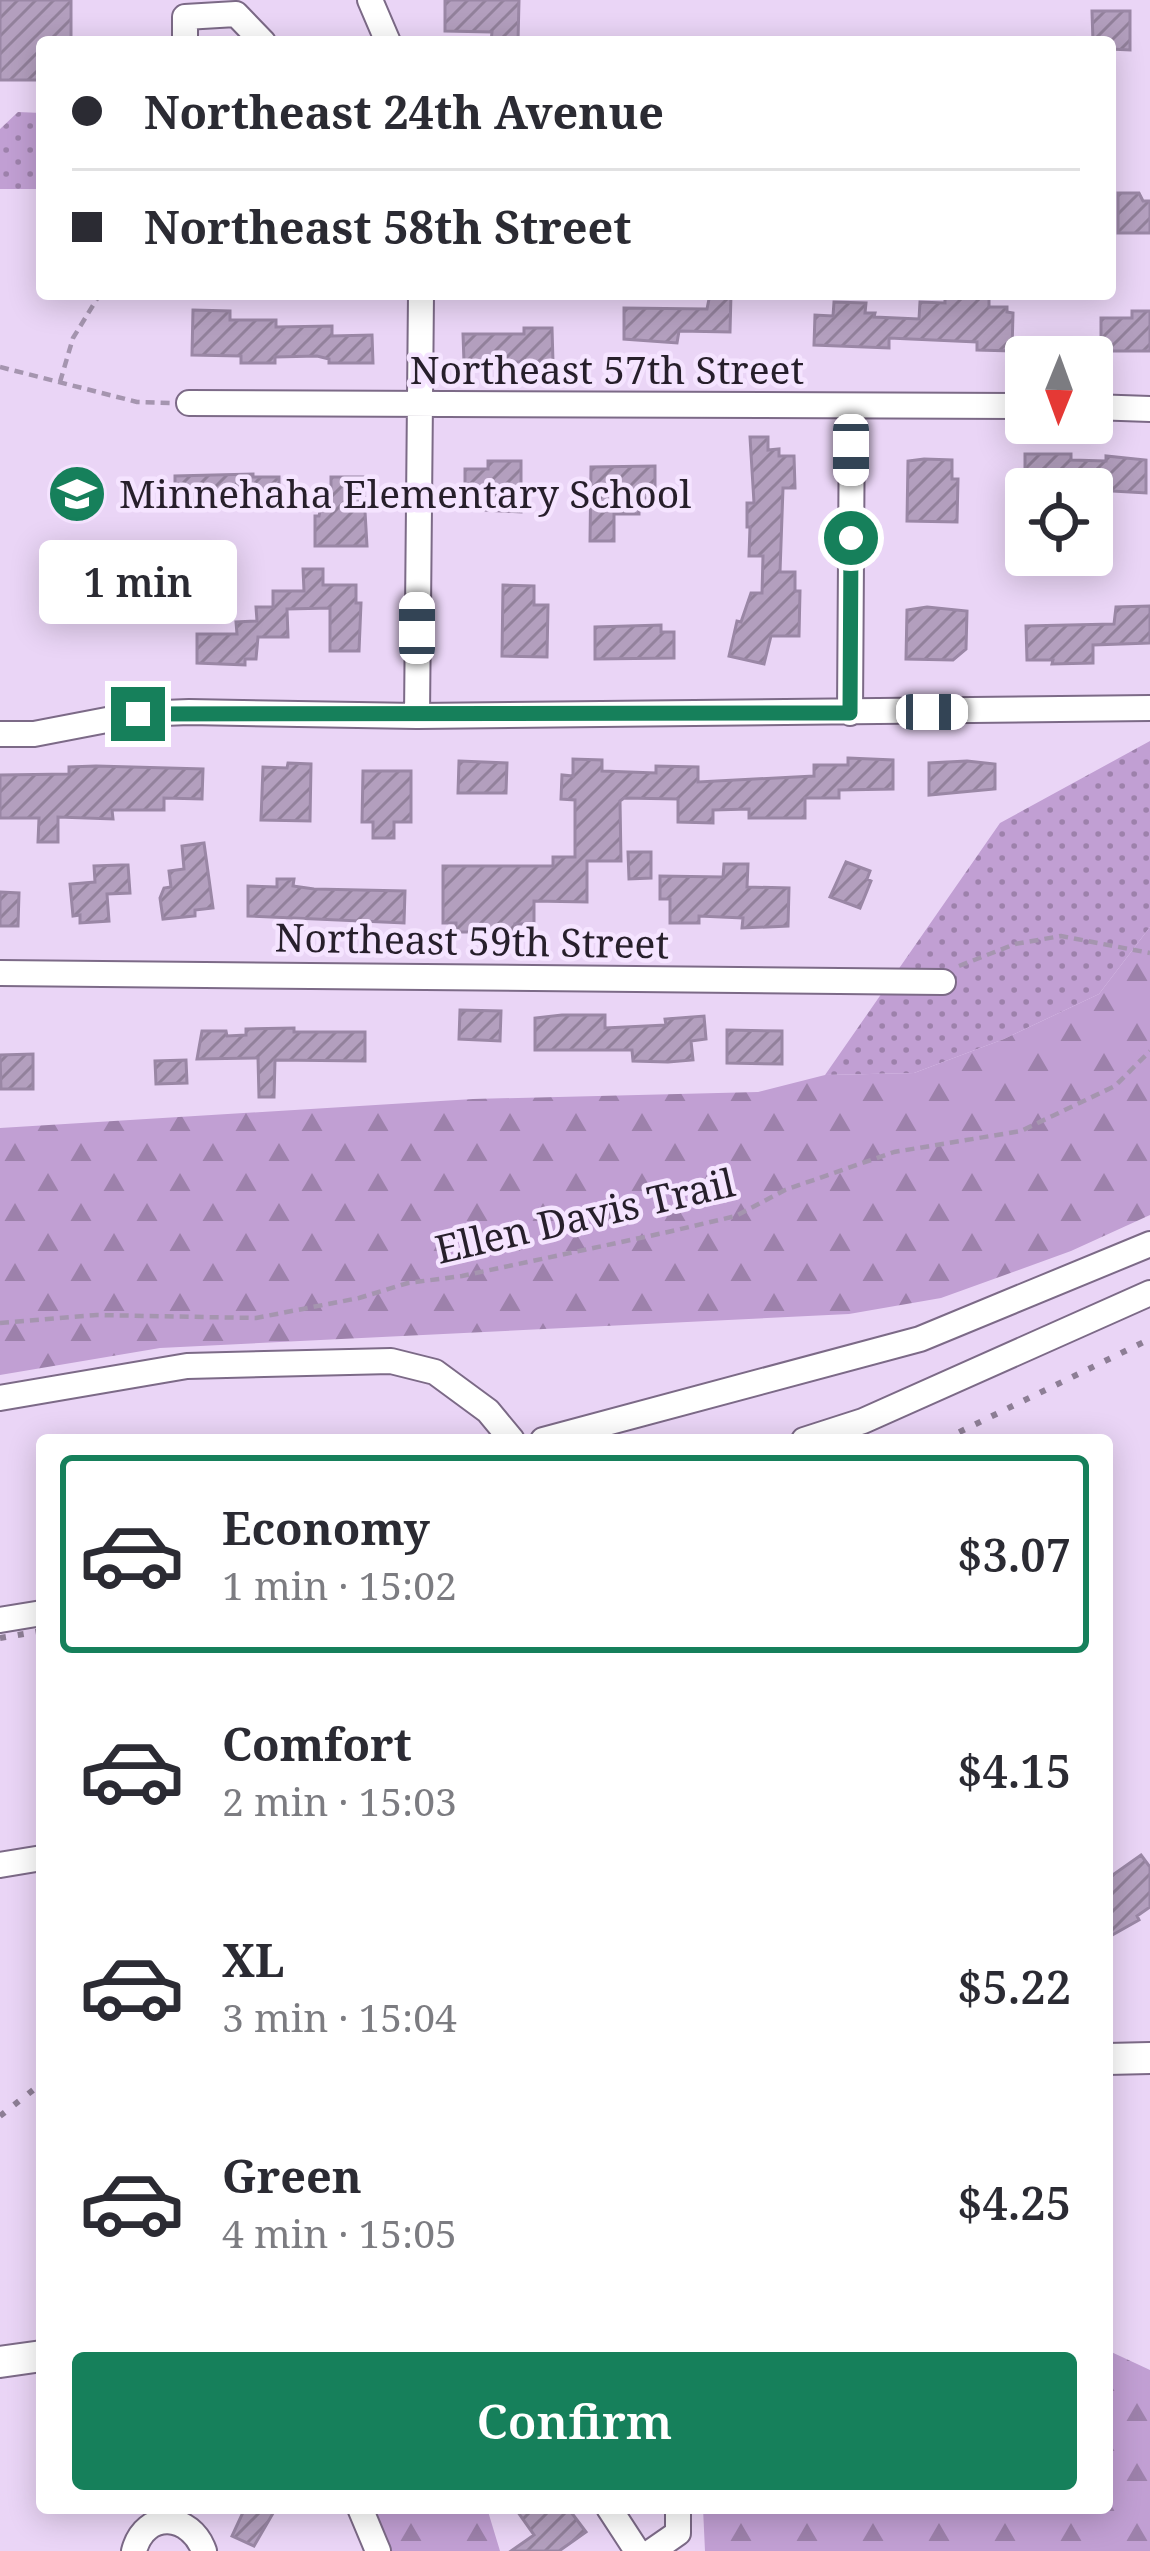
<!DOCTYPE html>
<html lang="en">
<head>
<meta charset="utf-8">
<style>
  body { margin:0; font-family:"Noto Serif",serif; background:#f2f2f3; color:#2b2b33; height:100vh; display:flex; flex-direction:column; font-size:45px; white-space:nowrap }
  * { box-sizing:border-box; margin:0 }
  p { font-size:39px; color:#7c7c81 }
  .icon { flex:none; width:66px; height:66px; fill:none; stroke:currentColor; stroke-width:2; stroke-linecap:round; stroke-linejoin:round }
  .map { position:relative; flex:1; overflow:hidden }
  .drawer { position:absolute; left:36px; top:1434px; width:1077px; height:1080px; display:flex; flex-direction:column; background:#fff; border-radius:12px; box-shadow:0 6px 30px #0003 }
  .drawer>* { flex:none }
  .guide { position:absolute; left:36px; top:36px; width:1080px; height:264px; border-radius:12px; box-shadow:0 6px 30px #0003; display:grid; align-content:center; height:264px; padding:0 36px; background:#fff }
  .needle { width:78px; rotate:181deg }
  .tools { position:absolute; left:1005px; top:336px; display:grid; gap:24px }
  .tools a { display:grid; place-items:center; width:108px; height:108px; border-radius:12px; background:#fff; box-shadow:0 6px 30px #0003; font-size:60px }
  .end { position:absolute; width:54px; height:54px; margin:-27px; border:15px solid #16805b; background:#fff; box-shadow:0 0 0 6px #fff }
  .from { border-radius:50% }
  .bubble { position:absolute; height:84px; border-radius:12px; background:#fff; box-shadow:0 6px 30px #0003; font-size:39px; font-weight:600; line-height:84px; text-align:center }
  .car { position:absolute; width:36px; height:72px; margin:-36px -18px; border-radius:15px; box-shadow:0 0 9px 3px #0007; background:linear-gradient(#fff 24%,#345 0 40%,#fff 0 76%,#345 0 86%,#fff 0) }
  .guide b { display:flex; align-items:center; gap:42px; height:114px; font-size:45px }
  .guide b+b { border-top:3px solid #e1e1e2 }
  .guide i { width:30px; height:30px; background:#2b2b33 }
  ul { padding:21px 0 0; list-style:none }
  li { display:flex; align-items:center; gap:36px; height:198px; margin:0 24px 18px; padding:0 12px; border:6px solid transparent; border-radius:12px }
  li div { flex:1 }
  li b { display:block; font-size:45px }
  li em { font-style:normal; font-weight:600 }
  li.current { border-color:#16805b }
  li>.icon { width:108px; height:108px; stroke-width:1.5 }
  .action { display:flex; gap:24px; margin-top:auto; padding:24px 36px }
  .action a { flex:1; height:138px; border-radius:12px; background:#16805b; color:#fff; font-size:48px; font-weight:600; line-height:138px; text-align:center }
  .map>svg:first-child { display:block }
  .grass { fill:url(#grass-dots) }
  .forest { fill:url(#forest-firs) }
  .building { fill:url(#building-hatch); stroke:#9a87a5; stroke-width:3 }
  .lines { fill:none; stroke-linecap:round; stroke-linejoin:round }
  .minor-casing { stroke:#7c6a87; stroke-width:28 }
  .major-casing { stroke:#7c6a87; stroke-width:34 }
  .path { stroke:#a595af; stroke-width:4.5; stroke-dasharray:9 6; stroke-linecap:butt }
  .minor { stroke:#fff; stroke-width:24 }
  .major { stroke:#fff; stroke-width:30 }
  .rail { stroke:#8d7e95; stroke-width:6; stroke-dasharray:6 12; stroke-linecap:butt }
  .route { stroke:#16805b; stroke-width:15 }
  .labels { text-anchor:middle; stroke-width:9; stroke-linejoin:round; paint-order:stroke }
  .street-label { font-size:39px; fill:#271f2b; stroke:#f5e4ff }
  .poi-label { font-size:39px; fill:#271f2b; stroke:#f5e4ff; text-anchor:start }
</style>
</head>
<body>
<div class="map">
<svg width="1150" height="2551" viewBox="0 0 1150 2551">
  <defs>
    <pattern id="grass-dots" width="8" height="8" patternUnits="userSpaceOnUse" patternTransform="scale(3)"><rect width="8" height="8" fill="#c19fd3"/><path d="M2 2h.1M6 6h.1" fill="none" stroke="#9d81ab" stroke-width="1.8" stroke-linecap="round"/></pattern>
    <pattern id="forest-firs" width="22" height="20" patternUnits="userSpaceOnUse" patternTransform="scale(3)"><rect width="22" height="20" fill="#c19fd3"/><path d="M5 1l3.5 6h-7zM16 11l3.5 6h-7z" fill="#9d81ab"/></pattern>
    <pattern id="building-hatch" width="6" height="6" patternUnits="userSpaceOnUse" patternTransform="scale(3)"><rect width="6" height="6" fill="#b39fbe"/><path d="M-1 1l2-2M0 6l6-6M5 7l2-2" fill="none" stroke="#92819b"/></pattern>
  </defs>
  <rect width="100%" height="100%" fill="#ead5f6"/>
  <path class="grass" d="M 18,112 L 42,113 L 42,189 L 0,189 L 0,129 Z
    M 1150,741 L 1150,927 L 1099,994 L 1004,1039 L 914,1073 L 825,1075 L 1000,823 Z"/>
  <path class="forest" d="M 1150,927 L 1150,1215 L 1071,1251 L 941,1298 L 849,1314 L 160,1348 L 0,1375 L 0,1128 L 473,1099 L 758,1092 L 825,1075 L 914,1073 L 1004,1039 L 1099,994 Z
    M 1107,2350 L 1150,2370 L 1150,2551 L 705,2551 L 703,2508 L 1107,2508 Z
    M 372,2508 L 487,2508 L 500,2551 L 389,2551 Z"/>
  <path class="building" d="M 0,0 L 71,0 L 71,42 L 42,42 L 42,80 L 0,80 Z
    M 445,0 L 519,0 L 518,42 L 491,42 L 492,32 L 445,31 Z
    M 1092,11 L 1130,11 L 1130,50 L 1110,49 L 1110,42 L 1093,42 Z
    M 1118,193 L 1139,193 L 1143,201 L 1150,201 L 1150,233 L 1118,233 Z
    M 710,294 L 731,294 L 730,332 L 679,331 L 677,343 L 624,339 L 624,308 L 707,309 Z
    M 945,294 L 989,296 L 989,307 L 1007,307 L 1007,312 L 1013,313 L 1012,351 L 977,350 L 977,342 L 889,338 L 889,348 L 814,345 L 815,315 L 833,316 L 834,302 L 866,303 L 865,313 L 875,313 L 874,317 L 919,319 L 920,302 L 945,303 Z
    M 193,310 L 230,311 L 230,320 L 276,320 L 276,327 L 332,326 L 332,336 L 372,335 L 373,363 L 329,363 L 329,359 L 317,356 L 275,357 L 275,363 L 241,363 L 241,356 L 192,355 Z
    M 1132,311 L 1150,311 L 1150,351 L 1101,351 L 1101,318 L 1132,318 Z
    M 524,328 L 552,328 L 553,362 L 464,362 L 463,334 L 524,334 Z
    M 750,437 L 768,437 L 768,450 L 779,449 L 779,456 L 794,456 L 795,488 L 783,488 L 780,572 L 795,572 L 795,591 L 800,591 L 799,636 L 771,636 L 764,664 L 729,656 L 737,621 L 741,622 L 751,593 L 762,593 L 763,556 L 749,556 L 750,527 L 747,527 L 747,503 L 754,503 Z
    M 1025,454 L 1071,454 L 1071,460 L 1106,461 L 1106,456 L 1146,460 L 1146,493 L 1025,486 Z
    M 924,459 L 952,460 L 952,479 L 958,479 L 957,522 L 907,521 L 908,461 Z
    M 488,461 L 521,461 L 521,512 L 485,510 L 485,495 L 465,495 L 465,469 L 488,469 Z
    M 655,466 L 655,498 L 639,498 L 639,514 L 614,514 L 614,541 L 590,541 L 591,467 Z
    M 253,474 L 253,477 L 279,477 L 279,503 L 175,501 L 175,476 Z
    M 331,477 L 363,477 L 367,546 L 315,546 L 315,516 L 319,516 L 323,498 L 331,498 Z
    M 303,569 L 323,569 L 323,585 L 356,585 L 356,603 L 361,603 L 359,651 L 330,651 L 330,608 L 287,609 L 288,637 L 258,637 L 256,659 L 245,659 L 245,665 L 197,663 L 197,634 L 237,634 L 236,622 L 257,621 L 256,607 L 273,607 L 273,591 L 304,591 Z
    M 503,585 L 534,586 L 534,605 L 548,605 L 547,657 L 502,656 Z
    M 1150,606 L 1150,643 L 1093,645 L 1093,663 L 1052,664 L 1053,660 L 1027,660 L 1026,626 L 1114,624 L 1116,607 Z
    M 927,607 L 967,611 L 966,649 L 953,660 L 906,659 L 907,610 Z
    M 661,625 L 661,632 L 674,632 L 674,658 L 595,659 L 595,627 Z
    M 848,758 L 893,760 L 893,789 L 839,790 L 839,798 L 805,798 L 805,818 L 749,818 L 749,809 L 713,810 L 713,823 L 678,822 L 678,799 L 624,798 L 620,801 L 621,861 L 587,861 L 587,902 L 534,901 L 534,924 L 515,924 L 515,932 L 456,932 L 456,923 L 443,923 L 443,866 L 553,866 L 553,857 L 575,857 L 575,800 L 561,799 L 562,775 L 573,776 L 573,759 L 602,760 L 602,771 L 656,773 L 656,766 L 698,767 L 698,782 L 814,776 L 814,765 L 848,765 Z
    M 459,761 L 507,763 L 506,793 L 458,793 Z
    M 967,761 L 995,764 L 995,789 L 929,795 L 929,763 Z
    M 288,763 L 311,764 L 310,821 L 261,820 L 263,767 L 287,768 Z
    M 96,766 L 203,769 L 202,799 L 164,798 L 164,810 L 112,810 L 113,819 L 58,817 L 58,842 L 38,842 L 39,818 L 0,818 L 0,775 L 69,774 L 69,767 Z
    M 363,771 L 411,771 L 411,822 L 394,822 L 394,838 L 373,838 L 373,822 L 362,822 Z
    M 204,843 L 213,908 L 195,910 L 195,916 L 163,919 L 160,898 L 164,888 L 171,887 L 169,871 L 184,869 L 182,846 Z
    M 628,852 L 651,852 L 651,878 L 629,879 Z
    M 846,862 L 870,871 L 867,879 L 871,881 L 860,908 L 830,897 Z
    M 724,864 L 748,864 L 747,887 L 789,888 L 788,926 L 742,928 L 743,918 L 699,916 L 699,923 L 670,923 L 670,899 L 660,899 L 660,876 L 723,877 Z
    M 121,865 L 128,865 L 130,893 L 107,894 L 109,921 L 80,923 L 80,915 L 73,916 L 70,884 L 95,882 L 94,866 Z
    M 277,879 L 294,879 L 293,886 L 314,889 L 405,891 L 404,923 L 248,916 L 248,886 L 277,887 Z
    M 0,892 L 19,893 L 18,926 L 0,926 Z
    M 460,1010 L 501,1011 L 500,1041 L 459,1039 Z
    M 562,1015 L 605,1015 L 605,1028 L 666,1025 L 665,1019 L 704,1016 L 706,1039 L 691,1041 L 693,1060 L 668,1062 L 633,1061 L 632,1050 L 535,1050 L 535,1018 Z
    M 294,1028 L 294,1032 L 365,1032 L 365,1061 L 275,1060 L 274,1097 L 259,1097 L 258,1058 L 197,1059 L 202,1031 L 226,1031 L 227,1036 L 246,1035 L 246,1029 Z
    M 727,1030 L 782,1031 L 782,1064 L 727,1063 Z
    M 33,1054 L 33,1089 L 1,1089 L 0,1055 Z
    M 186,1060 L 187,1083 L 156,1084 L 155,1061 Z
    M 1141,1855 L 1150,1867 L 1150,1907 L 1137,1916 L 1139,1920 L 1107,1938 L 1107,1879 Z
    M 245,2508 L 276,2508 L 254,2546 L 232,2536 Z
    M 515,2508 L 568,2508 L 586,2532 L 559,2551 L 511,2551 L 534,2535 Z"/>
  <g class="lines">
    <g class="minor-casing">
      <path id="minor" d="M 370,0 L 388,42
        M 185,42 L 185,17 L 236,14 L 263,42
        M 189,403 L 1026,406
        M 1092,407 L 1150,409
        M 850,713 L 852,406
        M 417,716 L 421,294
        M 0,734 L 34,734 L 138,714 L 189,712 L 417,716 L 1150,708
        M 0,973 L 943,982
        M 0,1398 L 187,1366 L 391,1361 L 435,1372 L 488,1411 L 512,1440
        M 543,1440 L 920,1339 L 1150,1244
        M 804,1440 L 863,1421 L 1150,1293
        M 0,1620 L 42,1613
        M 0,1865 L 42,1858
        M 360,2508 L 378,2551
        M 609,2508 L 637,2551
        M 134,2551 C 145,2509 191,2514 204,2551
        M 652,2551 L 678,2533 L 678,2508"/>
    </g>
    <g class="major-casing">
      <path id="major" d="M 1107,2059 L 1150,2058
        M 0,2362 L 42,2356"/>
    </g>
    <path class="path" d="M 0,367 L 137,402 L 170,403
      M 60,382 L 73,338 L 100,294
      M 959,966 L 1015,944 L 1061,936 L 1150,953
      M 0,1323 L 97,1315 L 256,1318 L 359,1298 L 408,1283 L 462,1276 L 668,1232 L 736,1216 L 785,1190 L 894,1152 L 1021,1131 L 1115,1086 L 1150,1051"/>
    <use href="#minor" class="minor"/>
    <use href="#major" class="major"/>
    <path class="rail" d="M 943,1440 L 1150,1339
      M 0,1638 L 42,1631
      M 0,2116 L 42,2083"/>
  </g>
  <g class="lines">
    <path class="route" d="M 138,714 L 850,713 L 851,538"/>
  </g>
  <defs>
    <g id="school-disc" transform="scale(3)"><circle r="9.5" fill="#16805b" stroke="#f5e4ff"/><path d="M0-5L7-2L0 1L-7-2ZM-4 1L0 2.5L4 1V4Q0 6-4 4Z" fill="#fff"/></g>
  </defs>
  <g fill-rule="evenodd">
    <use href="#school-disc" x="77" y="494"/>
  </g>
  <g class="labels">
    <g class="street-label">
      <text x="607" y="384">Northeast 57th Street</text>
      <text transform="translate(472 941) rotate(1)" y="14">Northeast 59th Street</text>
      <text transform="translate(585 1216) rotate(-13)" y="14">Ellen Davis Trail</text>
    </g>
    <g class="poi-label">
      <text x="119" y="508">Minnehaha Elementary School</text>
    </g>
  </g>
</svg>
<div class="tools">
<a><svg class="needle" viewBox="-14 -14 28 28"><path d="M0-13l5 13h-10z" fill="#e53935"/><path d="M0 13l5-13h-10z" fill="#7c7c81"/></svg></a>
<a><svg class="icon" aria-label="locate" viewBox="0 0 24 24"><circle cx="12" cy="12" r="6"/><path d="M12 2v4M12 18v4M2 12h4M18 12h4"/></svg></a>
</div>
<i class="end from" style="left:851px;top:538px"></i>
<i class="end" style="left:138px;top:714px"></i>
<div class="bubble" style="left:39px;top:540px;width:198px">1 min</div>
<i class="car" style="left:851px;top:450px;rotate:180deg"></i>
<i class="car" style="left:417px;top:628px;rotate:0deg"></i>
<i class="car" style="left:932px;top:712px;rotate:90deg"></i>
<div class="guide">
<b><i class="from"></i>Northeast 24th Avenue</b>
<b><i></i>Northeast 58th Street</b>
</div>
<section class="drawer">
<ul>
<li class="current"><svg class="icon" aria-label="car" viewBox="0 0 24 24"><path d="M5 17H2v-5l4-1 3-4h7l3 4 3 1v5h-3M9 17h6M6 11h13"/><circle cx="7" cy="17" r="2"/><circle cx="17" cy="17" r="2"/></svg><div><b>Economy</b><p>1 min · 15:02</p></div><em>$3.07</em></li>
<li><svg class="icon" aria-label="car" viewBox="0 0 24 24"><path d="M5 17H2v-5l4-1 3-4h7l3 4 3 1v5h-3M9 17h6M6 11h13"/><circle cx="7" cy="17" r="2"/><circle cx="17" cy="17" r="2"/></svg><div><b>Comfort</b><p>2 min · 15:03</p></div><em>$4.15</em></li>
<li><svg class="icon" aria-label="car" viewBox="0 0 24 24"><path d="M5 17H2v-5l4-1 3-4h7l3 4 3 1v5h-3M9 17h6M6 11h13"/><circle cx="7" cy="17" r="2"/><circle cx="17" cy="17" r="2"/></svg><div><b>XL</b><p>3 min · 15:04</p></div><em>$5.22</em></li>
<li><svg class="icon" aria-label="car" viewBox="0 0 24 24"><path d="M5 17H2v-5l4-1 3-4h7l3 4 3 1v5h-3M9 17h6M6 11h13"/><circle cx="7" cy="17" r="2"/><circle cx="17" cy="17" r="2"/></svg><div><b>Green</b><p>4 min · 15:05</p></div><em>$4.25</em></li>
</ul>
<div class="action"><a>Confirm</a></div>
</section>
</div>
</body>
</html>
